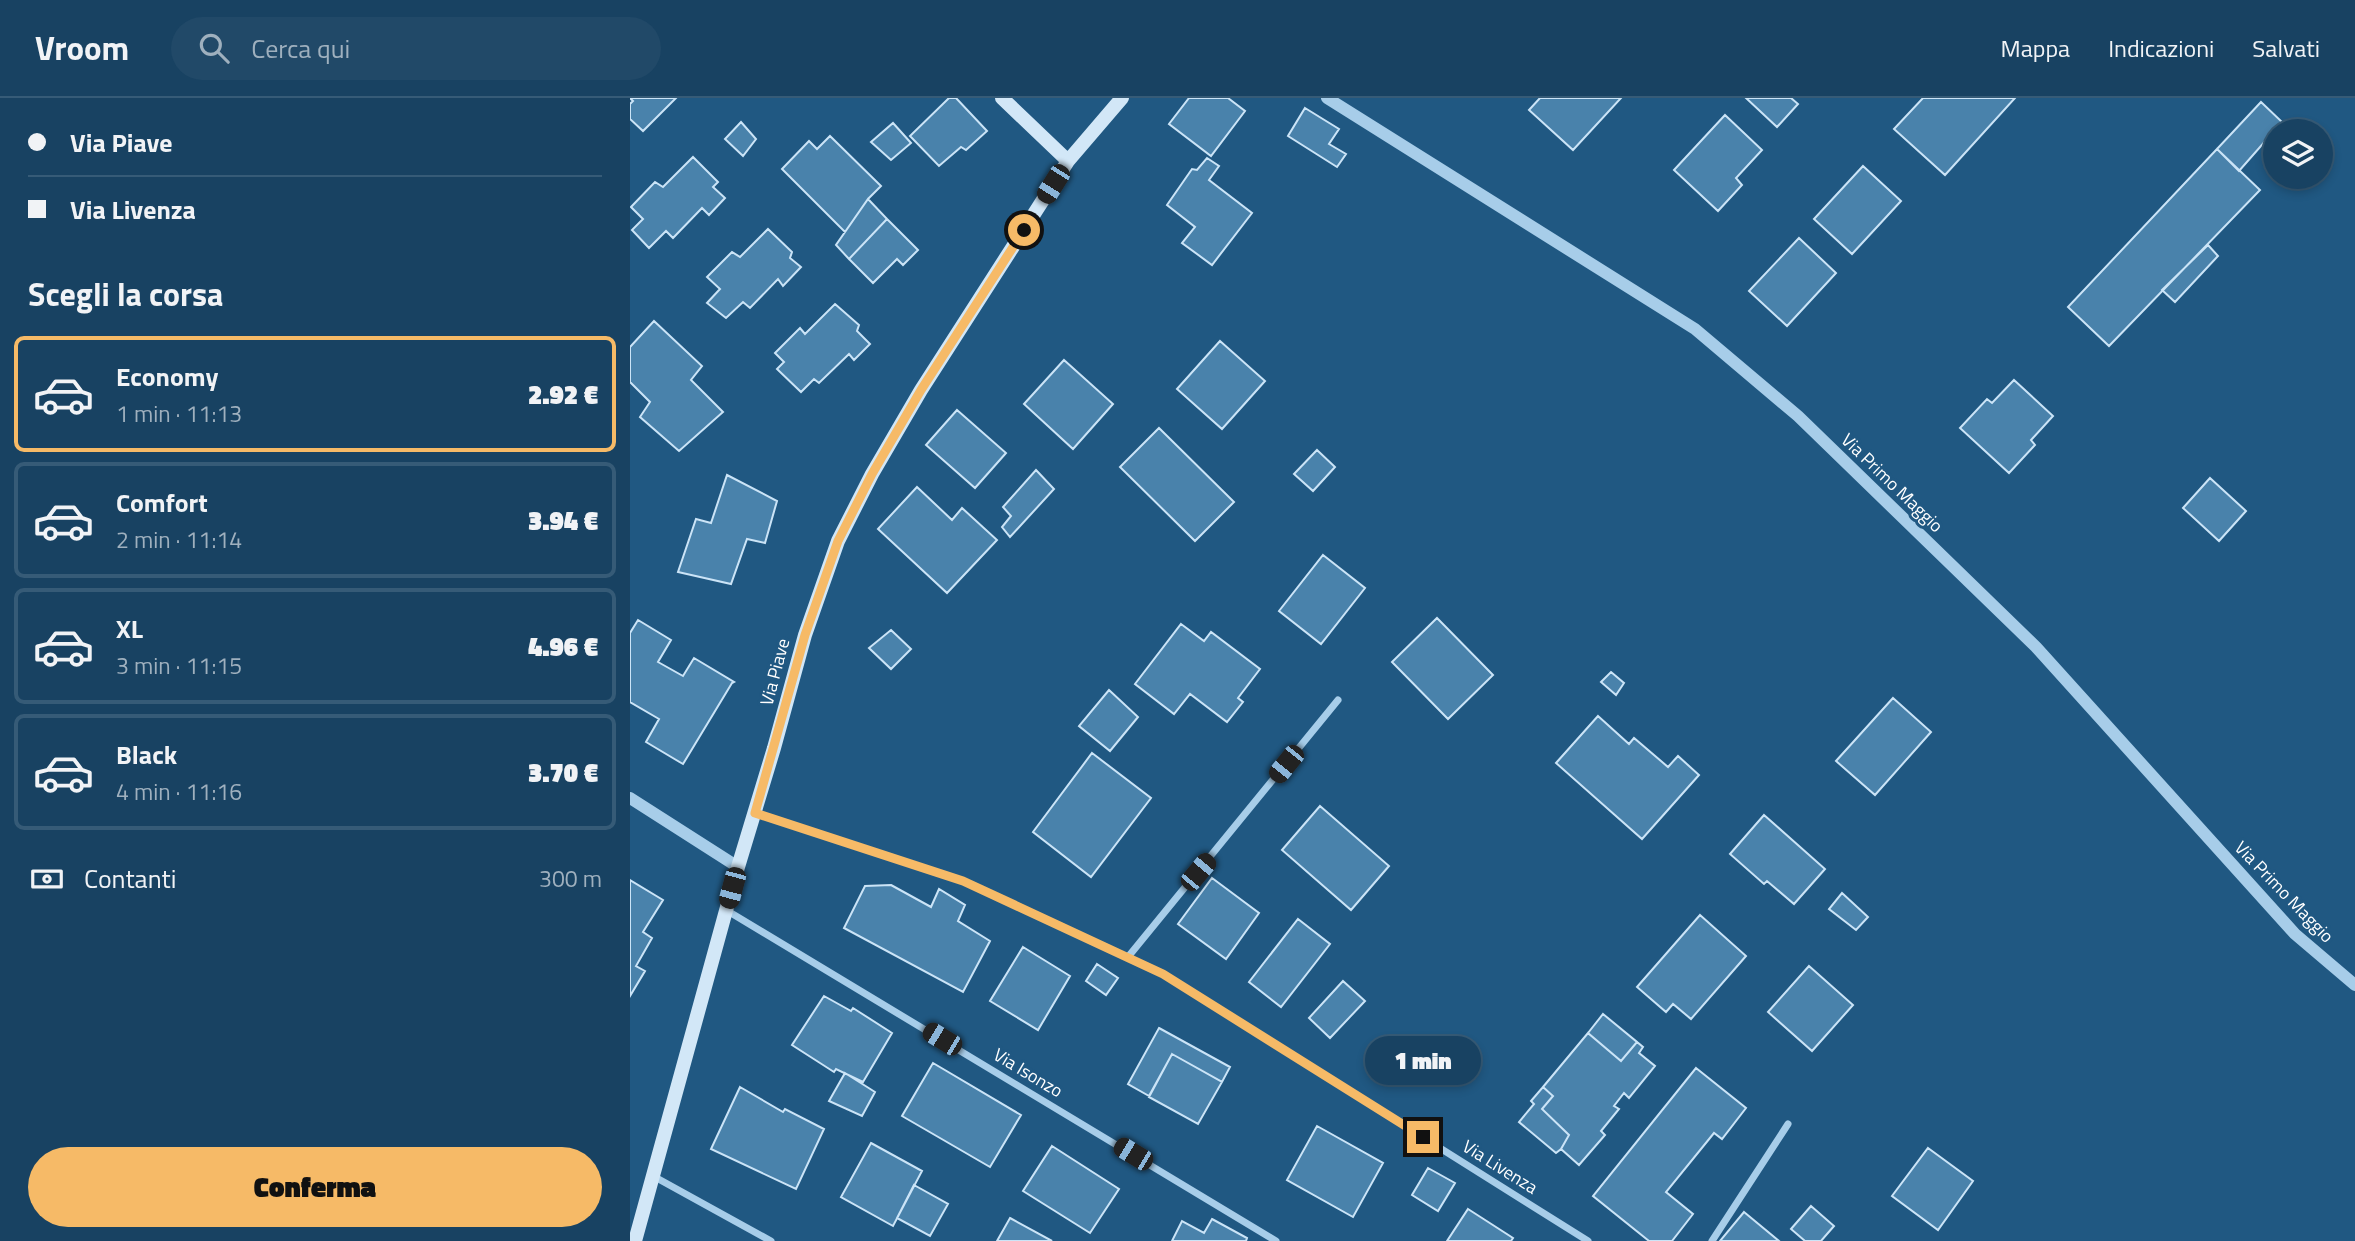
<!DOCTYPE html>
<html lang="it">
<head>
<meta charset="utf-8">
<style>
  body { margin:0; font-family:"Titillium Web",sans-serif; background:#214968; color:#f1f3f6; height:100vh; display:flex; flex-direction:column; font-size:26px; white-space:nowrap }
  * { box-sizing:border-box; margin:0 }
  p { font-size:23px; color:#9fb0be }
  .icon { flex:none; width:38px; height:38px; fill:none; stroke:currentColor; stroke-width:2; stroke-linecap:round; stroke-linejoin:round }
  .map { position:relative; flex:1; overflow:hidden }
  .drawer { display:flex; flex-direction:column; background:#184262; width:630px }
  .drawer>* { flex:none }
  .top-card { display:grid; align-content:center; height:154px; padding:0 28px; background:#184262 }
  .fabs { position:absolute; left:1633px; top:21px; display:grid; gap:14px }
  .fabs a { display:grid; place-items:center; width:70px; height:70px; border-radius:50%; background:#184262; box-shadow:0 4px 10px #0003,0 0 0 2px #365b77; font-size:35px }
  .end { position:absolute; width:32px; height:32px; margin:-16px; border:9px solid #f6ba67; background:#111; box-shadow:0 0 0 4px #111 }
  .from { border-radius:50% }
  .bubble { position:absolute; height:49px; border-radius:24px; background:#184262; box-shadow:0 4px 10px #0003,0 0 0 2px #365b77; font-size:23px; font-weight:800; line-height:49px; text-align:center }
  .car { position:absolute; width:21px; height:42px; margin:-21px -10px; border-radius:9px; box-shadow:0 0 5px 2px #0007; background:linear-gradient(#222 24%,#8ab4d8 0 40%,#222 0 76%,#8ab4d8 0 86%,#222 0) }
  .top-card b { display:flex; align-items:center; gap:24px; height:66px; font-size:26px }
  .top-card b+b { border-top:2px solid #365b77 }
  .top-card i { width:18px; height:18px; background:#f1f3f6 }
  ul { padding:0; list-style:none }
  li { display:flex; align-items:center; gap:21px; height:116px; margin:0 14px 10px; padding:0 14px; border:4px solid #365b77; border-radius:10px }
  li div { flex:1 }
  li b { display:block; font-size:26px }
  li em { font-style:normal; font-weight:800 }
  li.active { border-color:#f6ba67 }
  li>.icon { width:63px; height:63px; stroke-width:1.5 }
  h2 { padding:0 28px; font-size:32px; line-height:84px }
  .pay { display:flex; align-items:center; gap:18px; height:77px; padding:0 28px; font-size:26px }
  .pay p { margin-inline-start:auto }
  .button { display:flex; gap:14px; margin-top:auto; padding:14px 28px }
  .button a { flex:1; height:80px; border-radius:42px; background:#f6ba67; color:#111; font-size:28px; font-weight:800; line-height:80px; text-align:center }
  header { display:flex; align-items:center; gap:42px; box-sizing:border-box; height:98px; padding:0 35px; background:#184262; border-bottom:2px solid #365b77 }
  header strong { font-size:33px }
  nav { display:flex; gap:38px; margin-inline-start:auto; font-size:24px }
  .search { width:490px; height:63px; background:#214968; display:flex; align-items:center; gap:18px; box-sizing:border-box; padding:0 24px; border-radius:38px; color:#9fb0be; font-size:26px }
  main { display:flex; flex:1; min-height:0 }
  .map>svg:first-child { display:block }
  .building { fill:#4982ab; stroke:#cbe4f7; stroke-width:2 }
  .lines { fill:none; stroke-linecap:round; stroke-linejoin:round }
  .minor { stroke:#a7cde9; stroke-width:7 }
  .tertiary { stroke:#a7cde9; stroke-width:12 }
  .secondary { stroke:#d2e7f7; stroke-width:14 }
  .route { stroke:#f6ba67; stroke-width:9 }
  .labels { text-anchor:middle; stroke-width:6; stroke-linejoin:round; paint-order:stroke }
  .street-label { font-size:18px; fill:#fff; stroke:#205882 }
</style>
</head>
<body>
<header>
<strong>Vroom</strong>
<div class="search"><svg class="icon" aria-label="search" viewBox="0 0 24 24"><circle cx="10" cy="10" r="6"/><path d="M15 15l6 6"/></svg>Cerca qui</div>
<nav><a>Mappa</a><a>Indicazioni</a><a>Salvati</a></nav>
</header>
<main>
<section class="drawer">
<div class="top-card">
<b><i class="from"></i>Via Piave</b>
<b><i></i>Via Livenza</b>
</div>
<h2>Scegli la corsa</h2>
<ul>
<li class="active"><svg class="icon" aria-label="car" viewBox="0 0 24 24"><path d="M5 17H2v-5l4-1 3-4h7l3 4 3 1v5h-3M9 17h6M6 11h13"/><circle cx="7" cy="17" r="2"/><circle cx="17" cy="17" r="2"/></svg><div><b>Economy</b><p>1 min · 11:13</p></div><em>2.92 €</em></li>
<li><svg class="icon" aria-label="car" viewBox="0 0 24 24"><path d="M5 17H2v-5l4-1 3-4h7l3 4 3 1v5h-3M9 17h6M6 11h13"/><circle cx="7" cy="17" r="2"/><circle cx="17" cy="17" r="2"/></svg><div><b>Comfort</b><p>2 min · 11:14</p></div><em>3.94 €</em></li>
<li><svg class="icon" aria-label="car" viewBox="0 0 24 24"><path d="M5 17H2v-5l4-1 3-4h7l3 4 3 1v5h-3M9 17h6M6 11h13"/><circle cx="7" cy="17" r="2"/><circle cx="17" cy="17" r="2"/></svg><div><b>XL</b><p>3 min · 11:15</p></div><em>4.96 €</em></li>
<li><svg class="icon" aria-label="car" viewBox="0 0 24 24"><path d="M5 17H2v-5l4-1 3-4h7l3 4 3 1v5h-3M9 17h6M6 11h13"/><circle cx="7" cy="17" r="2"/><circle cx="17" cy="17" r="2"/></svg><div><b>Black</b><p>4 min · 11:16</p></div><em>3.70 €</em></li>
</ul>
<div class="pay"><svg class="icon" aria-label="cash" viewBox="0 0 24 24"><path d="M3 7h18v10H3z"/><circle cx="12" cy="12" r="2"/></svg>Contanti<p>300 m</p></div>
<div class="button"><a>Conferma</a></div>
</section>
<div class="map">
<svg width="1725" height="1143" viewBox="0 0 1725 1143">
  <rect width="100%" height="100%" fill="#205882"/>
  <path class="building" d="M 0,0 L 46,0 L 13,33 L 0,21 L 0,6 L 3,3 Z
    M 319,0 L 326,0 L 357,33 L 336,52 L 331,49 L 309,68 L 280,38 Z
    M 559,0 L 598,0 L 615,13 L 581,58 L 539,26 Z
    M 910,0 L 991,0 L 943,52 L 899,12 Z
    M 1116,0 L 1161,0 L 1168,6 L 1147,29 Z
    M 1293,0 L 1385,0 L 1315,77 L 1264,31 Z
    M 1631,4 L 1652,24 L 1609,73 L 1587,51 Z
    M 675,10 L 709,31 L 699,46 L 716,56 L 707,69 L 658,38 Z
    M 1095,17 L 1132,52 L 1106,80 L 1112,87 L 1088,113 L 1044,72 Z
    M 111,24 L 126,41 L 113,58 L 95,41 Z
    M 263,25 L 281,45 L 261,62 L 241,44 Z
    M 200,38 L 251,88 L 238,101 L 215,134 L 152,71 L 179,43 L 187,51 Z
    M 1587,51 L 1630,92 L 1479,248 L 1438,209 Z
    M 63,59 L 88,84 L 83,89 L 95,100 L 79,117 L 72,110 L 43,140 L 36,133 L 19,150 L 2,132 L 13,121 L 1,109 L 25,84 L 33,89 Z
    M 577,60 L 589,68 L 579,82 L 622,115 L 582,167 L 552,145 L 565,129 L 537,107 L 562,71 L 567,72 Z
    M 1233,68 L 1271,103 L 1222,156 L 1184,121 Z
    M 238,101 L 257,121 L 219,161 L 206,147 Z
    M 257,121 L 288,152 L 273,167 L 267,161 L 243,185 L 219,161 Z
    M 138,131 L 162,154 L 160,160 L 171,169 L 153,188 L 148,181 L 120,210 L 113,204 L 96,220 L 77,205 L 90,191 L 77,179 L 102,154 L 110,159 Z
    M 1169,140 L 1206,175 L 1157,228 L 1119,193 Z
    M 1578,147 L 1588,158 L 1545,204 L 1532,192 Z
    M 205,206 L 229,227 L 227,233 L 240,246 L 224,262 L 219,256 L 189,285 L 184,281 L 171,294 L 147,271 L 154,264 L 145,255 L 170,230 L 175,236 Z
    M 24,223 L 72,268 L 61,282 L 93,314 L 49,353 L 10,319 L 20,304 L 0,284 L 0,249 Z
    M 590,243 L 635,283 L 592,331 L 547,291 Z
    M 434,262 L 483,306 L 443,351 L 394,306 Z
    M 1384,282 L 1423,318 L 1401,342 L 1405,347 L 1379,375 L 1330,330 L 1357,301 L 1362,305 Z
    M 327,312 L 376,355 L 345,390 L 296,347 Z
    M 529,330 L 604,404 L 565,443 L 490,369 Z
    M 687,352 L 705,369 L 683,393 L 664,376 Z
    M 406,372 L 424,391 L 380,439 L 372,429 L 381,418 L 373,409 Z
    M 97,377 L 147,403 L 135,445 L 117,441 L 101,486 L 48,474 L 66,421 L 81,425 Z
    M 1580,380 L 1616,413 L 1589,443 L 1553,410 Z
    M 287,389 L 322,422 L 332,410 L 367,442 L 317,495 L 248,431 Z
    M 693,457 L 735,490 L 691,546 L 649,513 Z
    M 807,520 L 863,577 L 818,621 L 762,564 Z
    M 8,522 L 41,542 L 28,564 L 53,578 L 64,560 L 104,584 L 102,585 L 53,666 L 16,644 L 29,621 L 0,604 L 0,535 Z
    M 551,526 L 574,543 L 581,534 L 630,571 L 608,600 L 613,604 L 597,624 L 560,596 L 544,616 L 505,586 Z
    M 261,532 L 281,551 L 261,571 L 239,550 Z
    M 981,574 L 994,585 L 986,597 L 971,584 Z
    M 479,592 L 508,619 L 480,653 L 449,628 Z
    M 1263,600 L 1301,634 L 1245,697 L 1206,663 Z
    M 968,618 L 999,646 L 1004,640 L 1038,669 L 1048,658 L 1069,677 L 1012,741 L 926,665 Z
    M 462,655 L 521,700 L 461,779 L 403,734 Z
    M 690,708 L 759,768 L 721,812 L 652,752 Z
    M 1134,717 L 1195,771 L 1164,806 L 1137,783 L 1134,786 L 1100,756 Z
    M 582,780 L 629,815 L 596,861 L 548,826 Z
    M 0,782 L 33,802 L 13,834 L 22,840 L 6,868 L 15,873 L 0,898 Z
    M 261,787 L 301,809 L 309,791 L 335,807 L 328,823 L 360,843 L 333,894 L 214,830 L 235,788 Z
    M 1212,795 L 1238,819 L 1226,832 L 1199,811 Z
    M 1070,817 L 1116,858 L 1061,921 L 1043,906 L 1036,914 L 1007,889 Z
    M 668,821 L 700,846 L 651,909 L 619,884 Z
    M 393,849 L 440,878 L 408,932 L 360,903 Z
    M 467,866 L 488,880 L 476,897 L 456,883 Z
    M 1179,868 L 1223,907 L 1182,953 L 1138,914 Z
    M 713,883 L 735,903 L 700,940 L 679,920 Z
    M 194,898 L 221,913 L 223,910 L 262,935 L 233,984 L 206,971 L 204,974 L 162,947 Z
    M 973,916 L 1007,944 L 991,963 L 958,935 Z
    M 529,930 L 600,969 L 592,984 L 542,956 L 519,998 L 498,986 Z
    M 958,935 L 991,963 L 1007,944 L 1013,949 L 1009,955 L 1025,968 L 999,1000 L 994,995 L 984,1008 L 989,1011 L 971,1033 L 975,1037 L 949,1067 L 931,1051 L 939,1037 L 912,1011 L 923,998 L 913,989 Z
    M 542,956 L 592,984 L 568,1026 L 519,999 Z
    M 303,965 L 391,1017 L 360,1069 L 272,1018 Z
    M 1066,970 L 1116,1010 L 1092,1041 L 1084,1035 L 1036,1094 L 1063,1116 L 1042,1143 L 1019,1143 L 963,1098 Z
    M 215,975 L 245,994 L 232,1018 L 199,1003 Z
    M 110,989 L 153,1014 L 155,1011 L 194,1031 L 166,1091 L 81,1051 Z
    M 913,989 L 923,998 L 912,1011 L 939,1037 L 931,1051 L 926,1055 L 889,1024 L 904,1006 L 901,1003 Z
    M 687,1028 L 753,1065 L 723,1119 L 657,1082 Z
    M 241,1045 L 292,1073 L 263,1128 L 211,1099 Z
    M 422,1048 L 489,1091 L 460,1135 L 393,1093 Z
    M 1298,1050 L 1343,1083 L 1308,1132 L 1262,1098 Z
    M 798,1070 L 825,1085 L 808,1113 L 782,1097 Z
    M 284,1087 L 318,1106 L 300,1138 L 267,1120 Z
    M 1181,1108 L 1204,1128 L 1191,1143 L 1175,1143 L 1161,1131 Z
    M 838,1111 L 883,1140 L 881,1143 L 817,1143 Z
    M 1114,1114 L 1149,1143 L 1090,1143 Z
    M 380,1120 L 422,1143 L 367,1143 Z
    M 582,1121 L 617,1140 L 616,1143 L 542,1143 L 552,1123 L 574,1135 Z"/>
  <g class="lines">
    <path class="minor" d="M 125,715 L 333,783 L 533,876 L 958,1143
      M 96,812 L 646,1143
      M 498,859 L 708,602
      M 23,1078 L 141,1143
      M 1082,1143 L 1158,1026"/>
    <path class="tertiary" d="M 697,0 L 1065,231 L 1168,318 L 1406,549 L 1665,836 L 1725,887
      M 0,700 L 108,769"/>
    <path class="secondary" d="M 372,0 L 438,63
      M 5,1143 L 108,769 L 144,650 L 175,537 L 208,443 L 242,376 L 291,292 L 438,63 L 492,0"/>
  </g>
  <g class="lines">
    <path class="route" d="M 394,132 L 291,292 L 242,376 L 208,443 L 175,537 L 125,715 L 333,783 L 533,876 L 793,1039"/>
  </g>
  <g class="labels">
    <g class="street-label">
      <text transform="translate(1262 385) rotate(44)" y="6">Via Primo Maggio</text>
      <text transform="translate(145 574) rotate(-75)" y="6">Via Piave</text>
      <text transform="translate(1654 794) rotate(46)" y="6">Via Primo Maggio</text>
      <text transform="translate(398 975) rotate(31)" y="6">Via Isonzo</text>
      <text transform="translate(870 1069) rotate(32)" y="6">Via Livenza</text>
    </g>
  </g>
</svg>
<div class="fabs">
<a><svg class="icon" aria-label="layers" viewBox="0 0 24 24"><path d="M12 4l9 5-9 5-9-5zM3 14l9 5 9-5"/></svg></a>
</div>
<i class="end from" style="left:394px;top:132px"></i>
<i class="end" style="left:793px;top:1039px"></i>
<div class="bubble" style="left:735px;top:938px;width:116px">1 min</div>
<i class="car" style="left:423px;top:86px;rotate:212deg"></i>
<i class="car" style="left:656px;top:666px;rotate:219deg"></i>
<i class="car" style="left:568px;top:774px;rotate:40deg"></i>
<i class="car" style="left:102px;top:790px;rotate:195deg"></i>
<i class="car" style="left:312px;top:941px;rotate:301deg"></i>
<i class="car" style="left:503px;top:1056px;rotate:301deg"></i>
</div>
</main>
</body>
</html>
